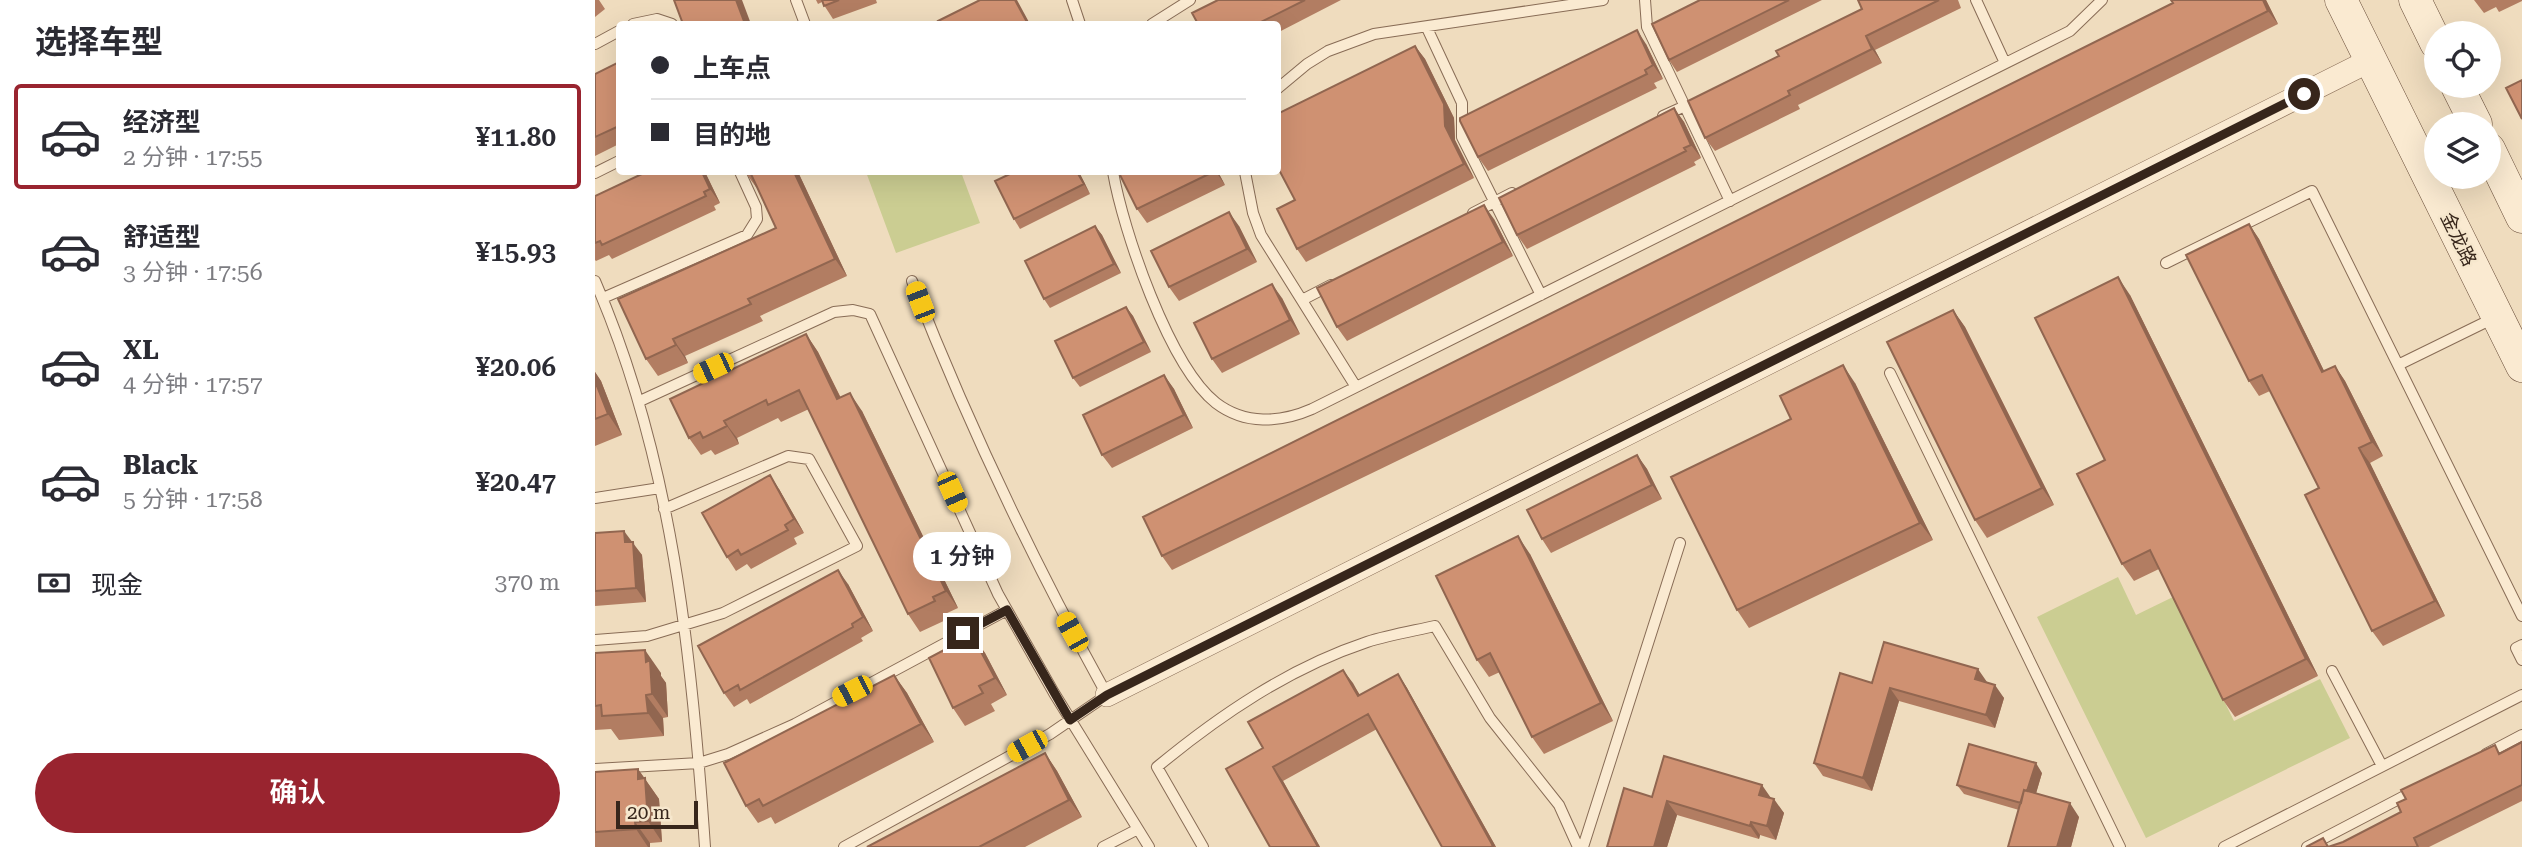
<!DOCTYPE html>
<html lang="zh">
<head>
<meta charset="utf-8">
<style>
  body { margin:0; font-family:"Roboto Serif","Noto Sans SC",serif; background:#f2f2f3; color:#2b2b33; height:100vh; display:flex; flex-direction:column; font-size:26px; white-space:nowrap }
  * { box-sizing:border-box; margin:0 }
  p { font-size:23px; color:#7c7c81 }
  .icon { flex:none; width:38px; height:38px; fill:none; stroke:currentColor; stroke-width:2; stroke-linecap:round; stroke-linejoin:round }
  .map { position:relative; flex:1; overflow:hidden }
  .side { display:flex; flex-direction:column; background:#fff; width:595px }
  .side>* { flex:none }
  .guide { position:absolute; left:21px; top:21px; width:665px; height:154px; border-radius:7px; box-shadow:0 7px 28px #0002; display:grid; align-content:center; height:154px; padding:0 35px; background:#fff }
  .buttons { position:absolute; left:1829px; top:21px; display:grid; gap:14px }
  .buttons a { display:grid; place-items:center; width:77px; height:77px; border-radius:50%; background:#fff; box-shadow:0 7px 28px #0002; font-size:35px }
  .scale { position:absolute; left:21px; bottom:18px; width:82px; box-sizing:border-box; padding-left:7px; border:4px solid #37261b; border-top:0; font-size:19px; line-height:24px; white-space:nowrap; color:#37261b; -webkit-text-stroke:5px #f6e7cd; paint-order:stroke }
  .end { position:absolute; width:32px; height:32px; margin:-16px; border:9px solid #37261b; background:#fff; box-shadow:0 0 0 4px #fff }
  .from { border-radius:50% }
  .bubble { position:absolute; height:49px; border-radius:24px; background:#fff; box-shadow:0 7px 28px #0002; font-size:23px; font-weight:600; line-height:49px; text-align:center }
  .car { position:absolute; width:21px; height:42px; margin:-21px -10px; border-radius:9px; box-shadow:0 0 5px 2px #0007; background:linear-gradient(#f5c518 24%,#345 0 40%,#f5c518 0 76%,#345 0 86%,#f5c518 0) }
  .guide b { display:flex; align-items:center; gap:24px; height:66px; font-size:26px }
  .guide b+b { border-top:2px solid #e1e1e2 }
  .guide i { width:18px; height:18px; background:#2b2b33 }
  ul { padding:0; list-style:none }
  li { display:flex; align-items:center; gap:21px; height:105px; margin:0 14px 10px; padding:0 21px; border:4px solid transparent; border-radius:7px }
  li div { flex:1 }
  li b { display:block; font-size:26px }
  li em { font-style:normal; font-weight:600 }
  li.selected { border-color:#99242f }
  li>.icon { width:63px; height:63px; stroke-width:1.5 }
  h2 { padding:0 35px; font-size:32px; line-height:84px }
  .pay { display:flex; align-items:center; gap:18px; height:77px; padding:0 35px; font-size:26px }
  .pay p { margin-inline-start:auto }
  .cta { display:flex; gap:14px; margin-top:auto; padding:14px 35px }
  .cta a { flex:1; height:80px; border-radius:42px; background:#99242f; color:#fff; font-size:28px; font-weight:600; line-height:80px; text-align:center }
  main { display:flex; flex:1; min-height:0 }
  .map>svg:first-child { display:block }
  .green { fill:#cbcd92 }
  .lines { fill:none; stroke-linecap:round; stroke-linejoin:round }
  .service-casing { stroke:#886c56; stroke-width:12 }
  .minor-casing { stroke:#886c56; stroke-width:24 }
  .secondary-casing { stroke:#694d39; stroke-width:33 }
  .service { stroke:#faead1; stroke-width:10 }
  .minor { stroke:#faead1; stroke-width:23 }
  .secondary { stroke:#faead1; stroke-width:32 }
  .wall { fill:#b27d62 }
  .shaded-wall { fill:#916650 }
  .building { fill:#cf9172; stroke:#916650; stroke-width:2 }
  .route { stroke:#37261b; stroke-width:9 }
  .labels { text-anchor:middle; stroke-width:5; stroke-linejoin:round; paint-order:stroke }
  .street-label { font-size:19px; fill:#37261b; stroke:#f6e7cd }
</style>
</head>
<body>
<main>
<section class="side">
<h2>选择车型</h2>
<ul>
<li class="selected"><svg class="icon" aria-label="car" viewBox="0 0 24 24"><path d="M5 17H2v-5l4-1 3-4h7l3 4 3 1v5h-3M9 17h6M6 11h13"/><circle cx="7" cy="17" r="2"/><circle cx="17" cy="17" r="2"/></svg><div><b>经济型</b><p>2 分钟 · 17:55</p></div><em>¥11.80</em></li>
<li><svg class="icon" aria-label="car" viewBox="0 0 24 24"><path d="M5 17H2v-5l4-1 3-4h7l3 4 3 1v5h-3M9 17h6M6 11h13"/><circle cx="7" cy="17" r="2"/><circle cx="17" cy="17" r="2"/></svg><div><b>舒适型</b><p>3 分钟 · 17:56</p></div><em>¥15.93</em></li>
<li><svg class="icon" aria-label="car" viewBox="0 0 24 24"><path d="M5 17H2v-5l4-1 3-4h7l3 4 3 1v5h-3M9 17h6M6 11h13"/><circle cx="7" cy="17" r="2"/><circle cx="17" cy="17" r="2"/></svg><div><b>XL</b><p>4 分钟 · 17:57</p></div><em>¥20.06</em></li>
<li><svg class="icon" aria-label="car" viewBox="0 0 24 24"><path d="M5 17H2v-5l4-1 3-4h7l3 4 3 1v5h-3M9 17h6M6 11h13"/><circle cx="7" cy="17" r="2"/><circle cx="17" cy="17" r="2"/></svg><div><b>Black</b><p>5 分钟 · 17:58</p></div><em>¥20.47</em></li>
</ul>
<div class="pay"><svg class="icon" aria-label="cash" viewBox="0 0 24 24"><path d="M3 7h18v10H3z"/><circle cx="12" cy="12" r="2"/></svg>现金<p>370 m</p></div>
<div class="cta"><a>确认</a></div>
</section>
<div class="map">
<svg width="1927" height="847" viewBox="0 0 1927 847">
  <rect width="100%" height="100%" fill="#efdcbe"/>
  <path class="green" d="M 271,172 L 366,172 L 385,223 L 301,253 Z
    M 1523,577 L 1541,615 L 1578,597 L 1639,721 L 1725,679 L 1755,738 L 1551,838 L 1442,617 Z"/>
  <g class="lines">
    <g class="service-casing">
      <path id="service" d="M 201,0 L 210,24
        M 477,0 L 485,24
        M 1050,0 L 1052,27 L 1135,201
        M 1381,0 L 1410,63
        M 38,24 L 62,19 L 77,24
        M 557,24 L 595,0
        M 832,28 L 867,103 L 867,137 L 946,295
        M 0,44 L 24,31
        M 682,89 L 712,64 L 733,51 L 779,34 L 1008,0
        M 1068,116 L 1090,106
        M 518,172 C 528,230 574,366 621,403 C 650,425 685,423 717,409 L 1475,31 L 1507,0
        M 650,172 L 658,213 L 666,235 L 761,387
        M 0,173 L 24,161
        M 878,213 L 917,193
        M 1571,263 L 1717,191 L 1927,616
        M 0,281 C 77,458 97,655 110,847
        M 8,298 L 152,235 L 162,219 L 161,207 L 145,172
        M 707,300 L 736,285
        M 1803,365 L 1901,317
        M 1295,373 L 1525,847
        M 45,401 L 239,312 L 258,310 L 275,314 L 403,594 L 459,693 L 554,847
        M 0,498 L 65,488
        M 0,640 L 52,636 L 128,613 L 262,546 L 214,459 L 193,456 L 69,509
        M 1927,645 L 1921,648 L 1927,660
        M 1737,671 L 1787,766
        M 1891,754 L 1927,735
        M 0,769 L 104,763 L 133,754 L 200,724 L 412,610
        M 249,847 L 455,734 L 512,695 C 438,561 373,424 317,281
        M 508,847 L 543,829
        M 608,847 L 562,767 C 625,715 694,668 772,642 C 794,635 818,631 840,626 L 895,718 L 964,805 L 983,847
        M 988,847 L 1085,543
        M 1629,847 L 1927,695
        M 1712,847 L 1821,790"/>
    </g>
    <g class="minor-casing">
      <path id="minor" d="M 512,695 L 1776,60"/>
    </g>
    <g class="secondary-casing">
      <path id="secondary" d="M 1746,0 L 1927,366
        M 1820,0 L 1841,43
        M 1862,86 L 1881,124
        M 1894,149 L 1927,217"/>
    </g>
    <use href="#service" class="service"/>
    <use href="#minor" class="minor"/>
    <use href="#secondary" class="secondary"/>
  </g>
  <path class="wall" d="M 0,0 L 4,0 L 10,9 L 0,17 Z
    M 221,0 L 281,0 L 282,3 L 238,19 L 227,2 L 223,4 Z
    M 623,0 L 746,0 L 682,33 L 682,24 L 603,24 Z
    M 1105,0 L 1227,0 L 1082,72 L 1074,60 Z
    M 1263,0 L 1363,0 L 1366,8 L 1280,50 L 1287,63 L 1203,105 L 1205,109 L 1120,151 L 1110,138 L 1184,56 L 1267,9 Z
    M 1576,0 L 1671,0 L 1683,24 L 969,380 L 577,570 L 567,556 L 1578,3 Z
    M 1879,0 L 1927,0 L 1927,1 L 1904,12 L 1901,7 L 1889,13 Z
    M 1051,44 L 1068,79 L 1059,83 L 1062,88 L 893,171 L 883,157 Z
    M 820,46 L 830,59 L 859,118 L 860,140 L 879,178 L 711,262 L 702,249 L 700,200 Z
    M 24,62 L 24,144 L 0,156 L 0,74 Z
    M 1079,108 L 1089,122 L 1106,158 L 1099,162 L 1101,165 L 932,249 L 922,235 Z
    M 51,172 L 110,172 L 125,203 L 119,206 L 121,210 L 17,259 L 14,255 L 1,261 L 0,260 L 0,196 Z
    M 150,172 L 203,172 L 252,276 L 165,316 L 168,321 L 90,356 L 93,363 L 63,376 L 51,359 L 181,228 L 162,187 L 161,187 Z
    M 419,172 L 484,172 L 495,194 L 425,229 L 419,219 Z
    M 528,172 L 623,172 L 630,185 L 552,223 L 542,209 Z
    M 899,219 L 918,256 L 752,341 L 742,327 Z
    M 1654,224 L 1664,239 L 1729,371 L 1740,366 L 1750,381 L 1788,456 L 1775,463 L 1850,616 L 1788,646 L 1777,631 L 1724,488 L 1675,391 L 1664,396 L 1654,381 Z
    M 500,226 L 507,235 L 526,273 L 455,308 L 449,299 Z
    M 644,226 L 662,262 L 584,301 L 574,287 Z
    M 1535,295 L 1723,676 L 1640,717 L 1628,700 L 1564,569 L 1539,581 L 1527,564 L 1510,460 Z
    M 687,298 L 705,334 L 627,373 L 617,359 Z
    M 531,307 L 538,316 L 556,352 L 485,387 L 478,378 Z
    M 1358,310 L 1370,327 L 1459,505 L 1392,538 L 1380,520 Z
    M 211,334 L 223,352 L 246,398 L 267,411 L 363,608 L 350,614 L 353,619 L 325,632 L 313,614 L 214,409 L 186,422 L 183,418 L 142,438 L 144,444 L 120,455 L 116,450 L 106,455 L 94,438 Z
    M 0,372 L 6,381 L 27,435 L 0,446 Z
    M 569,375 L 579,389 L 598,428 L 517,468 L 507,455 Z
    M 1260,383 L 1338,540 L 1154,628 L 1142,610 L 1196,419 Z
    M 1042,455 L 1052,469 L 1067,499 L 956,553 L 947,539 Z
    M 184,489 L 209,533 L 199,538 L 202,544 L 156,569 L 152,564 L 141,571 L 132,557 Z
    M 0,533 L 36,542 L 47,555 L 51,602 L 0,606 Z
    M 935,554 L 1018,721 L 949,754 L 937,737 L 905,672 L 894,677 L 882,660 Z
    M 253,584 L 278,631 L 266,638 L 268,641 L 155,704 L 152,699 L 139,707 L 129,693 Z
    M 377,635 L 390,653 L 412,695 L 396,704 L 400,711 L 370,726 L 358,708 Z
    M 0,653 L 66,673 L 66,676 L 71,683 L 73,717 L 68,718 L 69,736 L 24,740 L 16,729 L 0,730 Z
    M 748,670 L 765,695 L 803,674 L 812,688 L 901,847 L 847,847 L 782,729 L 688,781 L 725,847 L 675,847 L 668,748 Z
    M 299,675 L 312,693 L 339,742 L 180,824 L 176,817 L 163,823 L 151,806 Z
    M 1392,682 L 1409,698 L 1400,728 L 1304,701 L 1277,791 L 1228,776 L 1219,763 L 1277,683 Z
    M 1927,742 L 1927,801 L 1834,847 L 1711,847 L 1728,838 L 1734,847 L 1748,842 L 1806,812 L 1905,753 Z
    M 450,753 L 462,771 L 487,817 L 430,847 L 272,847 Z
    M 43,769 L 64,799 L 67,842 L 55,843 L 55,847 L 0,847 L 0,772 Z
    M 1447,773 L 1441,793 L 1484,817 L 1476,847 L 1413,847 L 1424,810 L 1369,794 L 1362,785 Z
    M 1057,797 L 1176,798 L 1189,813 L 1181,840 L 1165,835 L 1164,839 L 1082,815 L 1072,847 L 1012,847 Z"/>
  <path class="shaded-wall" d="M 141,0 L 147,0 L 156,24 L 150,24 Z
    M 420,0 L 422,0 L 435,24 L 433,24 Z
    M 1668,0 L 1671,0 L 1683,24 L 1673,11 Z
    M 1042,30 L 1051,44 L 1068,79 L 1058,65 Z
    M 1271,36 L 1280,50 L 1287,63 L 1277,49 Z
    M 820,46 L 830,59 L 859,118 L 860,140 L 879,178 L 869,164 L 850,126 Z
    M 1079,108 L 1089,122 L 1106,158 L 1096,145 Z
    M 107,172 L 110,172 L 125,203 L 115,189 Z
    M 199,172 L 203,172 L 252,276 L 240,259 Z
    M 482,172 L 484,172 L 495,194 L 489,184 Z
    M 621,172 L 623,172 L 630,185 Z
    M 889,205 L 899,219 L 918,256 L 908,242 Z
    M 634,212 L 644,226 L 662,262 L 652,249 Z
    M 1654,224 L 1664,239 L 1737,387 L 1727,372 Z
    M 500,226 L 507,235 L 526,273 L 519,264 Z
    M 1523,277 L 1535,295 L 1723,676 L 1711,659 Z
    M 677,284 L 687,298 L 705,334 L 695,320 Z
    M 531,307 L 538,316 L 556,352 L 549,342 Z
    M 1358,310 L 1370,327 L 1459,505 L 1447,488 Z
    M 211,334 L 223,352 L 255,417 L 242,399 Z
    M 78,339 L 90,356 L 93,363 L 81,345 Z
    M 1248,365 L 1260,383 L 1338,540 L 1325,523 Z
    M 1740,366 L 1750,381 L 1788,456 L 1777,442 Z
    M 0,372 L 6,381 L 27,435 L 13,414 L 0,381 Z
    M 569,375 L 579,389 L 598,428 L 589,415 Z
    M 255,393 L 267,411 L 363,608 L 351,591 Z
    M 129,421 L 142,438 L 144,444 L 132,426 Z
    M 1764,448 L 1775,463 L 1850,616 L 1840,601 Z
    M 1042,455 L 1052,469 L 1067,499 L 1057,485 Z
    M 175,475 L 184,489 L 209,533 L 199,519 Z
    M 29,531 L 47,555 L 51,602 L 41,588 L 30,542 Z
    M 923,536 L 935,554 L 1018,721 L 1006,703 Z
    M 243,570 L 253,584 L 278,631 L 268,617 Z
    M 377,635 L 390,653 L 412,695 L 400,678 Z
    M 50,650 L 66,673 L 66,676 L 71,683 L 73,717 L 57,694 L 51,662 Z
    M 1383,669 L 1392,682 L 1380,679 Z
    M 748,670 L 758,683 L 773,710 L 763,696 Z
    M 803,674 L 812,688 L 901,847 L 898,846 Z
    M 299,675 L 312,693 L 339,742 L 326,724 Z
    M 1400,685 L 1409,698 L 1400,728 L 1391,715 Z
    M 1295,688 L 1304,701 L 1277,791 L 1268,778 Z
    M 51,695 L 68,718 L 69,736 L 53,713 Z
    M 450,753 L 462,771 L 487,817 L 474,800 Z
    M 1441,763 L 1447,773 L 1435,814 L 1429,804 Z
    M 678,767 L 688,781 L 725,847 L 723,847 Z
    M 43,769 L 64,799 L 67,842 L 53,821 L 43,779 Z
    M 1167,785 L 1176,798 L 1164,795 Z
    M 1179,799 L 1189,813 L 1181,840 L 1172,826 Z
    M 1072,801 L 1082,815 L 1072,847 L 1059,847 Z
    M 1475,803 L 1484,817 L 1476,847 L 1462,847 Z
    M 40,822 L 55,843 L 55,847 L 53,847 L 41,829 Z
    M 1156,822 L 1165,835 L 1164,839 L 1155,826 Z"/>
  <path class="building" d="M 79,0 L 141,0 L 150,24 L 88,24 Z
    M 227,0 L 244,0 L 229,6 Z
    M 385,0 L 420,0 L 433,24 L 345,24 L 343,21 Z
    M 623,0 L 710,0 L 662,24 L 603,24 L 597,13 Z
    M 1105,0 L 1194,0 L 1074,60 L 1057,24 Z
    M 1263,0 L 1344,0 L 1271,36 L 1277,49 L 1193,91 L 1195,95 L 1110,138 L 1093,101 L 1184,56 L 1181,51 L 1267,9 Z
    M 1576,0 L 1668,0 L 1673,11 L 959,366 L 567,556 L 548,517 L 1578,3 Z
    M 1042,30 L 1058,65 L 1050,70 L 1052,74 L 883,157 L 865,121 L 865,118 Z
    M 820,46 L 849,104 L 850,126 L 869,164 L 702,249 L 682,209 L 700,200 L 682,166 L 682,114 Z
    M 24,62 L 24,126 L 0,137 L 0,74 Z
    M 1927,80 L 1927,119 L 1911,88 Z
    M 1079,108 L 1096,145 L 1089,148 L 1091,151 L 922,235 L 904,198 Z
    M 51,172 L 107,172 L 115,189 L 109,192 L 111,196 L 7,245 L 5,241 L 0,243 L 0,196 Z
    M 155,172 L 199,172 L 240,259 L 153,299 L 156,304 L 78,339 L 81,345 L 51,359 L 23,299 L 181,228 Z
    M 419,172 L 482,172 L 489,184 L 419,219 L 400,181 Z
    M 528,172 L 618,172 L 542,209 L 524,173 Z
    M 889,205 L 908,242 L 742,327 L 722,288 Z
    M 634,212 L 652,249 L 574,287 L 556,251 Z
    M 1654,224 L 1727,372 L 1740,366 L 1777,442 L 1764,448 L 1840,601 L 1777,631 L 1710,495 L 1724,488 L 1667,375 L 1654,381 L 1591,255 Z
    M 500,226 L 519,264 L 449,299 L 430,261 Z
    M 1523,277 L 1711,659 L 1628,700 L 1555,550 L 1527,564 L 1482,474 L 1510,460 L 1440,318 Z
    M 677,284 L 695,320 L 617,359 L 599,323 Z
    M 531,307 L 549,342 L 478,378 L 460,341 Z
    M 1358,310 L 1447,488 L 1380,520 L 1292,342 Z
    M 211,334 L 242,399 L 255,393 L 351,591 L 338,597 L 340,601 L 313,614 L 204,390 L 173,405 L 171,400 L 129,421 L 132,426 L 108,438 L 105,432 L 94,438 L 75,399 Z
    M 1248,365 L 1325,523 L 1142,610 L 1076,477 L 1196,419 L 1185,396 Z
    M 569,375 L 589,415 L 507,455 L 488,415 Z
    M 0,381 L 13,414 L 0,419 Z
    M 1042,455 L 1057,485 L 947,539 L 932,510 Z
    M 175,475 L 199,519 L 190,525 L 193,530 L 146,555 L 143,550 L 132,557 L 107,513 Z
    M 29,531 L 30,542 L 38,542 L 41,588 L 0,591 L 0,533 Z
    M 923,536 L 1006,703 L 937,737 L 895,653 L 882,660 L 841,576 Z
    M 243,570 L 268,617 L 257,624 L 258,627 L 145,690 L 143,685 L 129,693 L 103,646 Z
    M 377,635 L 400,678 L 384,686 L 388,693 L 358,708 L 334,658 Z
    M 1289,642 L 1383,669 L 1380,679 L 1400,685 L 1391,715 L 1295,688 L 1268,778 L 1219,763 L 1245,673 L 1277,683 Z
    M 50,650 L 51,662 L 55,660 L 57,694 L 51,695 L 53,713 L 7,716 L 6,705 L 0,706 L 0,653 Z
    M 748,670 L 763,696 L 803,674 L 898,846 L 896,847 L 847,847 L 773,714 L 678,767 L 723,847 L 675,847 L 631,769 L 668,748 L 653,722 Z
    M 299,675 L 326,724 L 168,806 L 164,799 L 151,806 L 129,763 Z
    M 1927,742 L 1927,785 L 1819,838 L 1823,847 L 1733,847 L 1748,842 L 1806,812 L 1802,803 L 1811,799 L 1806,790 L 1900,745 L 1904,754 Z
    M 1374,744 L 1441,763 L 1432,791 L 1429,790 L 1426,803 L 1362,785 Z
    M 450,753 L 474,800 L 384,847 L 272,847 Z
    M 1069,756 L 1167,785 L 1164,795 L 1179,799 L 1172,826 L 1156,822 L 1155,826 L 1072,801 L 1059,847 L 1012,847 L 1029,788 L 1057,797 Z
    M 43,769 L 43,779 L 50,778 L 53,821 L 40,822 L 41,829 L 0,832 L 0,772 Z
    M 1429,790 L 1475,803 L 1462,847 L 1413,847 Z
    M 1728,838 L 1733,847 L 1711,847 Z"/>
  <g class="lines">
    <path class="route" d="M 368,633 L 412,610 L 475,720 L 512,695 L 1709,94"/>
  </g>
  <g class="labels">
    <g class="street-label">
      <text transform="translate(1864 239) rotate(64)" y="7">金龙路</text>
    </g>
  </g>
</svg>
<div class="buttons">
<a><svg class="icon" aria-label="locate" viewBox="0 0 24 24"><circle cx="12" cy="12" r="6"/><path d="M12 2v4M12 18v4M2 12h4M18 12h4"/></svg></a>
<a><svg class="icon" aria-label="layers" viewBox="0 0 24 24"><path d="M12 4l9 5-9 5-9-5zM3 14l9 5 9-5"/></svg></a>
</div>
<div class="scale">20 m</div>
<i class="end from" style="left:1709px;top:94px"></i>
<i class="end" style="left:368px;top:633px"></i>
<div class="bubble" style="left:318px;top:532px;width:98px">1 分钟</div>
<i class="car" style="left:325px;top:302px;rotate:339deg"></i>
<i class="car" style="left:118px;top:368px;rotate:245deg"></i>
<i class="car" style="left:357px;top:492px;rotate:156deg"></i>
<i class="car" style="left:477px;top:632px;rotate:331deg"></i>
<i class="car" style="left:257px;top:691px;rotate:243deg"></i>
<i class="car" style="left:432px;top:746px;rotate:241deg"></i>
<div class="guide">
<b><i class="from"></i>上车点</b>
<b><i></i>目的地</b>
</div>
</div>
</main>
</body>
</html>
